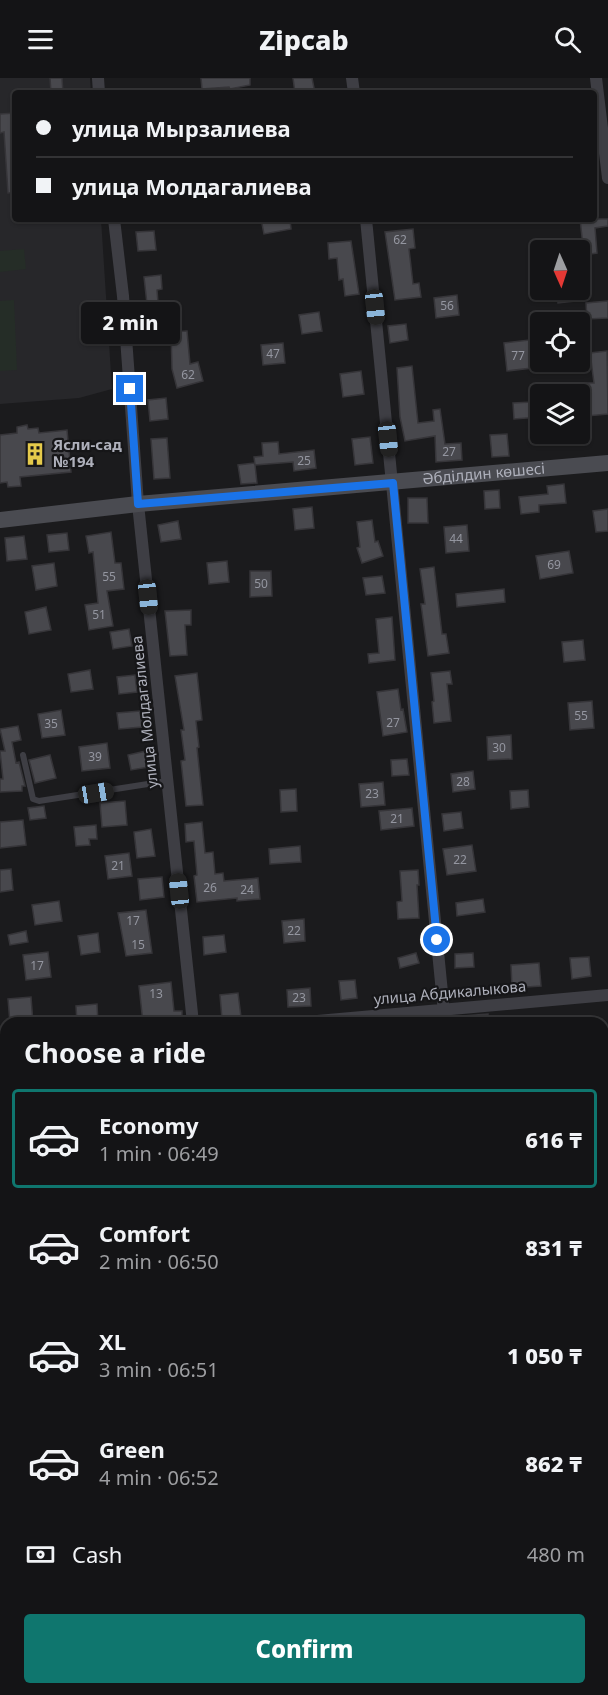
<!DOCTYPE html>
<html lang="en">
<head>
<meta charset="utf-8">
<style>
  body { margin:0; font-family:"Noto Sans",sans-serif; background:#212123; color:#f1f3f6; height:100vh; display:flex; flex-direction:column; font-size:22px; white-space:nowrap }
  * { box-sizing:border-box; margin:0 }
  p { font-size:20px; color:#9d9ea1 }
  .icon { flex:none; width:33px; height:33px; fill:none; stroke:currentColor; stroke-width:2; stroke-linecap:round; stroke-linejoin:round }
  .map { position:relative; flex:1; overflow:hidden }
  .sheet { position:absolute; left:0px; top:939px; width:609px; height:678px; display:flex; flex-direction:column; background:#141416; border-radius:18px 18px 0 0; box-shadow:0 2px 4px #0004,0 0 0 2px #333335 }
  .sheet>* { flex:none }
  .hud { position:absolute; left:12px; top:12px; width:585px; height:132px; border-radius:6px; box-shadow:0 2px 4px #0004,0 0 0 2px #333335; display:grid; align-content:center; height:132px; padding:0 24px; background:#141416 }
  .needle { width:39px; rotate:177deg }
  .fabs { position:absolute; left:530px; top:162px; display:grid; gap:12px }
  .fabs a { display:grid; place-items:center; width:60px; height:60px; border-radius:6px; background:#141416; box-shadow:0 2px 4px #0004,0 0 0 2px #333335; font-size:30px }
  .end { position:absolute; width:27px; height:27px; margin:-14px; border:8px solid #1a73e8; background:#fff; box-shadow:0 0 0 3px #fff }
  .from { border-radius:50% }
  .bubble { position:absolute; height:42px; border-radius:6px; background:#141416; box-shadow:0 2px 4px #0004,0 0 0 2px #333335; font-size:20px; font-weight:800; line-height:42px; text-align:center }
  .car { position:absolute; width:18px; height:36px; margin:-18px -9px; border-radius:8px; box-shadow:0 0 4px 2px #0007; background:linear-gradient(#222 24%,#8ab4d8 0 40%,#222 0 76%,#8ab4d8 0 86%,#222 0) }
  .hud b { display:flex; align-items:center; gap:21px; height:57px; font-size:22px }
  .hud b+b { border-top:2px solid #333335 }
  .hud i { width:15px; height:15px; background:#f1f3f6 }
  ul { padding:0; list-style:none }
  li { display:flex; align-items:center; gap:18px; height:99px; margin:0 12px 9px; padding:0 12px; border:3px solid transparent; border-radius:6px }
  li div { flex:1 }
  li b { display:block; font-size:22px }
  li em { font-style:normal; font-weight:800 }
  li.active { border-color:#0f766e }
  li>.icon { width:54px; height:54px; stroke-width:1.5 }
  h2 { padding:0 24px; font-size:27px; line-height:72px }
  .pay { display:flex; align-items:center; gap:15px; height:66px; padding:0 24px; font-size:22px }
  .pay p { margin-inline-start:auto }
  .action { display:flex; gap:12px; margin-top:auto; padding:12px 24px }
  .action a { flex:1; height:69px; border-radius:6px; background:#0f766e; color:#fff; font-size:24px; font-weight:800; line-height:69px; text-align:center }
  header { display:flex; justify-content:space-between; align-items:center; height:78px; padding:0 24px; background:#141416; font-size:27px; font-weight:800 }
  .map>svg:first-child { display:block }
  .built { fill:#27272a }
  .green { fill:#252d27 }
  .building { fill:#48484d; stroke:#363539; stroke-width:1.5 }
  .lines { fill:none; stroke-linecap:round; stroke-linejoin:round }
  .service { stroke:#3e3e44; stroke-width:6 }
  .minor { stroke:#3e3e44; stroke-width:12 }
  .secondary { stroke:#4a4b51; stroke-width:16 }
  .route { stroke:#1a73e8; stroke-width:8 }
  .labels { text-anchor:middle; stroke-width:4.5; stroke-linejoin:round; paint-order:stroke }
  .number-label { font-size:12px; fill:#9496a0 }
  .poi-label { font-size:15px; font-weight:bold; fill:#aeb0bb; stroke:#161618; text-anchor:start }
  .street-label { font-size:15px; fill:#aeb0bb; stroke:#161618 }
</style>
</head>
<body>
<header><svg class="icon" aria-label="menu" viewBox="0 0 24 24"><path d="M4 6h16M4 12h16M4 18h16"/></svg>Zipcab<svg class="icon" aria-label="search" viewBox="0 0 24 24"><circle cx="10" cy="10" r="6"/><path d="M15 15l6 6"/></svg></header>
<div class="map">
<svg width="608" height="1617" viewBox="0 0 608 1617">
  <rect width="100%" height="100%" fill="#1b1b1d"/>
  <path class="built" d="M 0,0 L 90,0 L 91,15 L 15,15 L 15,141 L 101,141 L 112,311 L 79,320 L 0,326 Z"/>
  <path class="green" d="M 24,171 L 26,191 L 0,194 L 0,173 Z
    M 14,222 L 17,292 L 0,293 L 0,223 Z"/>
  <path class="building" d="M 50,0 L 62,0 L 63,15 L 51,15 Z
    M 201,0 L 250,0 L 250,7 L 230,11 L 229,9 L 202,11 Z
    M 293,0 L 312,0 L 315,15 L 295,15 Z
    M 15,35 L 15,114 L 8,115 L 4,54 L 0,55 L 0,36 Z
    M 261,141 L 290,141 L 291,151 L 264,156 Z
    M 580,141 L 608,141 L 608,148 L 595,150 L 597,175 L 584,177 Z
    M 413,151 L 415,170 L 409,171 L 413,206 L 419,205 L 421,219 L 395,222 L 385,154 Z
    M 154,153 L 156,172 L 138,173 L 136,154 Z
    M 351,163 L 359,216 L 345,218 L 343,201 L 339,202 L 337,180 L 329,181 L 328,165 Z
    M 161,197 L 162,211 L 157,212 L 161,262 L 138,264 L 135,227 L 147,226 L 144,199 Z
    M 557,212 L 574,212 L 575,223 L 558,225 Z
    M 457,217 L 459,237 L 436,240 L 434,220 Z
    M 608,223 L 608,240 L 587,241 L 586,225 Z
    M 319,234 L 322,253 L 302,256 L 299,237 Z
    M 406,246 L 408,262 L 390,265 L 388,248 Z
    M 187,253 L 190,286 L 198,284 L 203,303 L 177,310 L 172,291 L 171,254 Z
    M 529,262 L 532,290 L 507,293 L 504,265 Z
    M 283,265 L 285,285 L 263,287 L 261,267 Z
    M 607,273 L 608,336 L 587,338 L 585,305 L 594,305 L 590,275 Z
    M 412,288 L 418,345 L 434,343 L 433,332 L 440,331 L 445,366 L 461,365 L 462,382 L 436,384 L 435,358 L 405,363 L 400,339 L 397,290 Z
    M 361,293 L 364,316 L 343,319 L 340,296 Z
    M 166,320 L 168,341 L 150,343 L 148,322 Z
    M 532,324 L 532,329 L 540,328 L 540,339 L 514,341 L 513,325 Z
    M 27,347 L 28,351 L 38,350 L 39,355 L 67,352 L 71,394 L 20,399 L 21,408 L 8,409 L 7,404 L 0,405 L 0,357 L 17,355 L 17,349 Z
    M 507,356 L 509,378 L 492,379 L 490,357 Z
    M 370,359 L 373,385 L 355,387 L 352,361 Z
    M 167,360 L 170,400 L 154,401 L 151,361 Z
    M 278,364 L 279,376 L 314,372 L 316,390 L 294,393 L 293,384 L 255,387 L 257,405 L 241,406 L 238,387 L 254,385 L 255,387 L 254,379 L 263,378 L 262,365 Z
    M 564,406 L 566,425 L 539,427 L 539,434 L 521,436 L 519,419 L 548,416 L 547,408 Z
    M 499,412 L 500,430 L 485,431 L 484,413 Z
    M 408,420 L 427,420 L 428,445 L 408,445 Z
    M 312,429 L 314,450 L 295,452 L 293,431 Z
    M 608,431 L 608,453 L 596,454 L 593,433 Z
    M 372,442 L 375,464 L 378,463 L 383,478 L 362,485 L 357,470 L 360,469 L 357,444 Z
    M 178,443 L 181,461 L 161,464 L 158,447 Z
    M 467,447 L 469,473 L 446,475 L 444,449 Z
    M 111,454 L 115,485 L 121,485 L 124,511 L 107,513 L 113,548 L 89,552 L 85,527 L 98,525 L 93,474 L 89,475 L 86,458 Z
    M 67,455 L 69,472 L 49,474 L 47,457 Z
    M 24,458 L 27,481 L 7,483 L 5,460 Z
    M 569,473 L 573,495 L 540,501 L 536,478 Z
    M 227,483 L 229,504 L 209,506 L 207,485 Z
    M 54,485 L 57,508 L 36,512 L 32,488 Z
    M 434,489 L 442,556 L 446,556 L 449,575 L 428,578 L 421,526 L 425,526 L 420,491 Z
    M 250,493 L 271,493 L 272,518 L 250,519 Z
    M 382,498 L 385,515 L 366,517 L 363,500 Z
    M 504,511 L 505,524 L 457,529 L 456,516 Z
    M 46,529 L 51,552 L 29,556 L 25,534 Z
    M 191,532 L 191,547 L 185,547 L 187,577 L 170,578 L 165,533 Z
    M 392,539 L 395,582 L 369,585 L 368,576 L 379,575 L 376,541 Z
    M 129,551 L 132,568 L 113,571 L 110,554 Z
    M 583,562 L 585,582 L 564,584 L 562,564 Z
    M 90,592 L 93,611 L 71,614 L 68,596 Z
    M 450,593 L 452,606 L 447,606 L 451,643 L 434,645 L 432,624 L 434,623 L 431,595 Z
    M 197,595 L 202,642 L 196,643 L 199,669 L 197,670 L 203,727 L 186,728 L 181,683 L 185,682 L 181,652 L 184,652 L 175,598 Z
    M 135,597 L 137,614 L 119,616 L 117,599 Z
    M 398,611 L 401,632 L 403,631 L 407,654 L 383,658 L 377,614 Z
    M 592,623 L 594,650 L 570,652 L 568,625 Z
    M 61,632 L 65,657 L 42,660 L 38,636 Z
    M 140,633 L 142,649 L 119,651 L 117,635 Z
    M 18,648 L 21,662 L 12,664 L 16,685 L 19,684 L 25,708 L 22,708 L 22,713 L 0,714 L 0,701 L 3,701 L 0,673 L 5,673 L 0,651 Z
    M 511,657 L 512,681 L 488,682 L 487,659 Z
    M 107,665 L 110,690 L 82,693 L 79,669 Z
    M 146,673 L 149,689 L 131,692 L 128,677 Z
    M 50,677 L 56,700 L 35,705 L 29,682 Z
    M 407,681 L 409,697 L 392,698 L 391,682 Z
    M 473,693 L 475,711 L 453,714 L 451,696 Z
    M 383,704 L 385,727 L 361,729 L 359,706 Z
    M 296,711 L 297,733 L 281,734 L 280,712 Z
    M 528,712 L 529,729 L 511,731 L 510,713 Z
    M 125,723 L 127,747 L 102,749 L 100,725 Z
    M 44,728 L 46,740 L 30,742 L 28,730 Z
    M 412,730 L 414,748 L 381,752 L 379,733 Z
    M 461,734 L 463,750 L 444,753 L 442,736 Z
    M 23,742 L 26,767 L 0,770 L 0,744 Z
    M 202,744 L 205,775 L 213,774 L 215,796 L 223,795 L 224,803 L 258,800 L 260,821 L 237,823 L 237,820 L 197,824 L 194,798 L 197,797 L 194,763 L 186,764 L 185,746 Z
    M 96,747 L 97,761 L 89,761 L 90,767 L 76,768 L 74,749 Z
    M 151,751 L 155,778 L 137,780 L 134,754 Z
    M 472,767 L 476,793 L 447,797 L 443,771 Z
    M 300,768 L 301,784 L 270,786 L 269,771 Z
    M 129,775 L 132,798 L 108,801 L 105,778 Z
    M 11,791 L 13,812 L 0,814 L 0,792 Z
    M 418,792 L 419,807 L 417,807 L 419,840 L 398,841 L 397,824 L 402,823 L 400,793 Z
    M 162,799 L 164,819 L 140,822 L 138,801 Z
    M 483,821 L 485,834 L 457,838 L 456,825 Z
    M 59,823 L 62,843 L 35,847 L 32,827 Z
    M 146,832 L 152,875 L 126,878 L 118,835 Z
    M 304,841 L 305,863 L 284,865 L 282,843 Z
    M 26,853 L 28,864 L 10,867 L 8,857 Z
    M 98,855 L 100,874 L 81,877 L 78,858 Z
    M 224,857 L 226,874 L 204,877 L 203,859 Z
    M 48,874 L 51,899 L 26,902 L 23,877 Z
    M 416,875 L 419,885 L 400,890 L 398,880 Z
    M 473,875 L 474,889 L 455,890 L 455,876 Z
    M 589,879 L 591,898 L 572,901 L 570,880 Z
    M 539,885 L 541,908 L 512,910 L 511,887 Z
    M 355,902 L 357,920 L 341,922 L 339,903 Z
    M 171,904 L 174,933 L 182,933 L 182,942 L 143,945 L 139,908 Z
    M 310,910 L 311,928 L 288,929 L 287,912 Z
    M 238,915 L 241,939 L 222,941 L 220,917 Z
    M 31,919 L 33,945 L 10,945 L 8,921 Z
    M 97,926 L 98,945 L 77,945 L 76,928 Z
    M 488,936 L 488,945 L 463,945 L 463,938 Z"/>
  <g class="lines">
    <path class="service" d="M 23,677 L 33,721 L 39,723 L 167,703"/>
    <path class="minor" d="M 98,0 L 99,15
      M 352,0 L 354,15
      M 596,0 L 608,100
      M 114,141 L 123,218 L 138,426 L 193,945
      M 366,141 L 445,945
      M 295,945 L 608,917
      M 0,975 L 6,974
      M 603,1156 L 608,1157
      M 0,1229 L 6,1228
      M 0,1302 L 6,1301
      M 0,1430 L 6,1449
      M 56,1611 L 58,1617
      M 221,1611 L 222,1617
      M 341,1611 L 344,1617"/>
    <path class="secondary" id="s1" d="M 0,442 L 138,426 L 608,385"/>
  </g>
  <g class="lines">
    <path class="route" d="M 130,311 L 138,426 L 393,405 L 437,862"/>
  </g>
  <defs>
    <g id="building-bare" transform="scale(1.8)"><path d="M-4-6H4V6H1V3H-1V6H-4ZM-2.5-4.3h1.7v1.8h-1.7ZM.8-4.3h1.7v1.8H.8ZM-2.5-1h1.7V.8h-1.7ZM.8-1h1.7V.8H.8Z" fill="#e5ca4b" stroke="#161618" stroke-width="2.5" paint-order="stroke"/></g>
  </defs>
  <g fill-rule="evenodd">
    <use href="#building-bare" x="35" y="376"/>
  </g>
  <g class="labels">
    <g class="number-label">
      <text x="400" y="166">62</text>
      <text x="447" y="232">56</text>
      <text x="273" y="280">47</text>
      <text x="518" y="282">77</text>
      <text x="188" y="301">62</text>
      <text x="449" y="378">27</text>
      <text x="304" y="387">25</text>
      <text x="456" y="465">44</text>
      <text x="554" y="491">69</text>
      <text x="109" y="503">55</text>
      <text x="261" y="510">50</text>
      <text x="99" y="541">51</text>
      <text x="581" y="642">55</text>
      <text x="393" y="649">27</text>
      <text x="51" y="650">35</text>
      <text x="499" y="674">30</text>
      <text x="95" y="683">39</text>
      <text x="463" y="708">28</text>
      <text x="372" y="720">23</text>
      <text x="397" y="745">21</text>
      <text x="460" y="786">22</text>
      <text x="118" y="792">21</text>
      <text x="210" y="814">26</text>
      <text x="247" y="816">24</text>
      <text x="133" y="847">17</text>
      <text x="294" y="857">22</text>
      <text x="138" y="871">15</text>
      <text x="37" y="892">17</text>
      <text x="156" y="920">13</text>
      <text x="299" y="924">23</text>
    </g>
    <g class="poi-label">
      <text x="53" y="372">Ясли-сад<tspan x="53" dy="17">№194</tspan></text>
    </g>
    <g class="street-label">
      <text dy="5" stroke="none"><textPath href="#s1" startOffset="486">Әбділдин көшесі</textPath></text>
      <text transform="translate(145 634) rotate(-96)" y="5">улица Молдагалиева</text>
      <text transform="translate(450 915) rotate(-5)" y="5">улица Абдикалыкова</text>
    </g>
  </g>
</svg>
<div class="fabs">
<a><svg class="needle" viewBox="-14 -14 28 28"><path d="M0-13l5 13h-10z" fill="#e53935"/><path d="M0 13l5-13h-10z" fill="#9d9ea1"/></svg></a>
<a><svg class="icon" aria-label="locate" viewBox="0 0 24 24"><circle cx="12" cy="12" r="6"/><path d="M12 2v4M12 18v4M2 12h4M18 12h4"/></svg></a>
<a><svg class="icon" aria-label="layers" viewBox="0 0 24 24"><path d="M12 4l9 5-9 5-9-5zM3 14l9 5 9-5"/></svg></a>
</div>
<i class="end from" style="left:437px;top:862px"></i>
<i class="end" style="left:130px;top:311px"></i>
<div class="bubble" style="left:81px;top:224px;width:99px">2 min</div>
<i class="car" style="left:375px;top:229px;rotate:174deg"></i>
<i class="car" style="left:388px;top:361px;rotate:174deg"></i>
<i class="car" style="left:148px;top:519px;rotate:174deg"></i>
<i class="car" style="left:96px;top:715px;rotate:81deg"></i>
<i class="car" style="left:179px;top:813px;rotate:354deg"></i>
<div class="hud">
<b><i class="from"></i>улица Мырзалиева</b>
<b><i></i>улица Молдагалиева</b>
</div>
<section class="sheet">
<h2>Choose a ride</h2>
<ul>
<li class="active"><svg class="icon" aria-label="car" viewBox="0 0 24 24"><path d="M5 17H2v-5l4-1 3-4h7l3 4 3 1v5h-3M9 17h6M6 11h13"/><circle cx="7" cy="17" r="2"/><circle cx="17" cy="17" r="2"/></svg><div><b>Economy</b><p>1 min · 06:49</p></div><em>616 ₸</em></li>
<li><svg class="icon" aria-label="car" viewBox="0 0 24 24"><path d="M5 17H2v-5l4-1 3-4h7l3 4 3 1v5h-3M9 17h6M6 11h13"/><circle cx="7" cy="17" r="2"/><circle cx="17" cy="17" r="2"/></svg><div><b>Comfort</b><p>2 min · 06:50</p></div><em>831 ₸</em></li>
<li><svg class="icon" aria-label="car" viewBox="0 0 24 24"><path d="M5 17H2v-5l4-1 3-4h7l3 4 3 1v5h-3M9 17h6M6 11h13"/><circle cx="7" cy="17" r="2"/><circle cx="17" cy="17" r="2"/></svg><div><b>XL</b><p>3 min · 06:51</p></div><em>1 050 ₸</em></li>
<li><svg class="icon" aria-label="car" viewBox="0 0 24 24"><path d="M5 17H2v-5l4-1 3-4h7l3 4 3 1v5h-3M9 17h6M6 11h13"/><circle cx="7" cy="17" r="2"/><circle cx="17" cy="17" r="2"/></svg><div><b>Green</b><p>4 min · 06:52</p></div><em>862 ₸</em></li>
</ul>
<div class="pay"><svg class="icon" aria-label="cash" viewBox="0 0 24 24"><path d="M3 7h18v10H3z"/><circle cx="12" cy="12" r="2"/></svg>Cash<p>480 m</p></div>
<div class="action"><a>Confirm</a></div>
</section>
</div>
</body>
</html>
